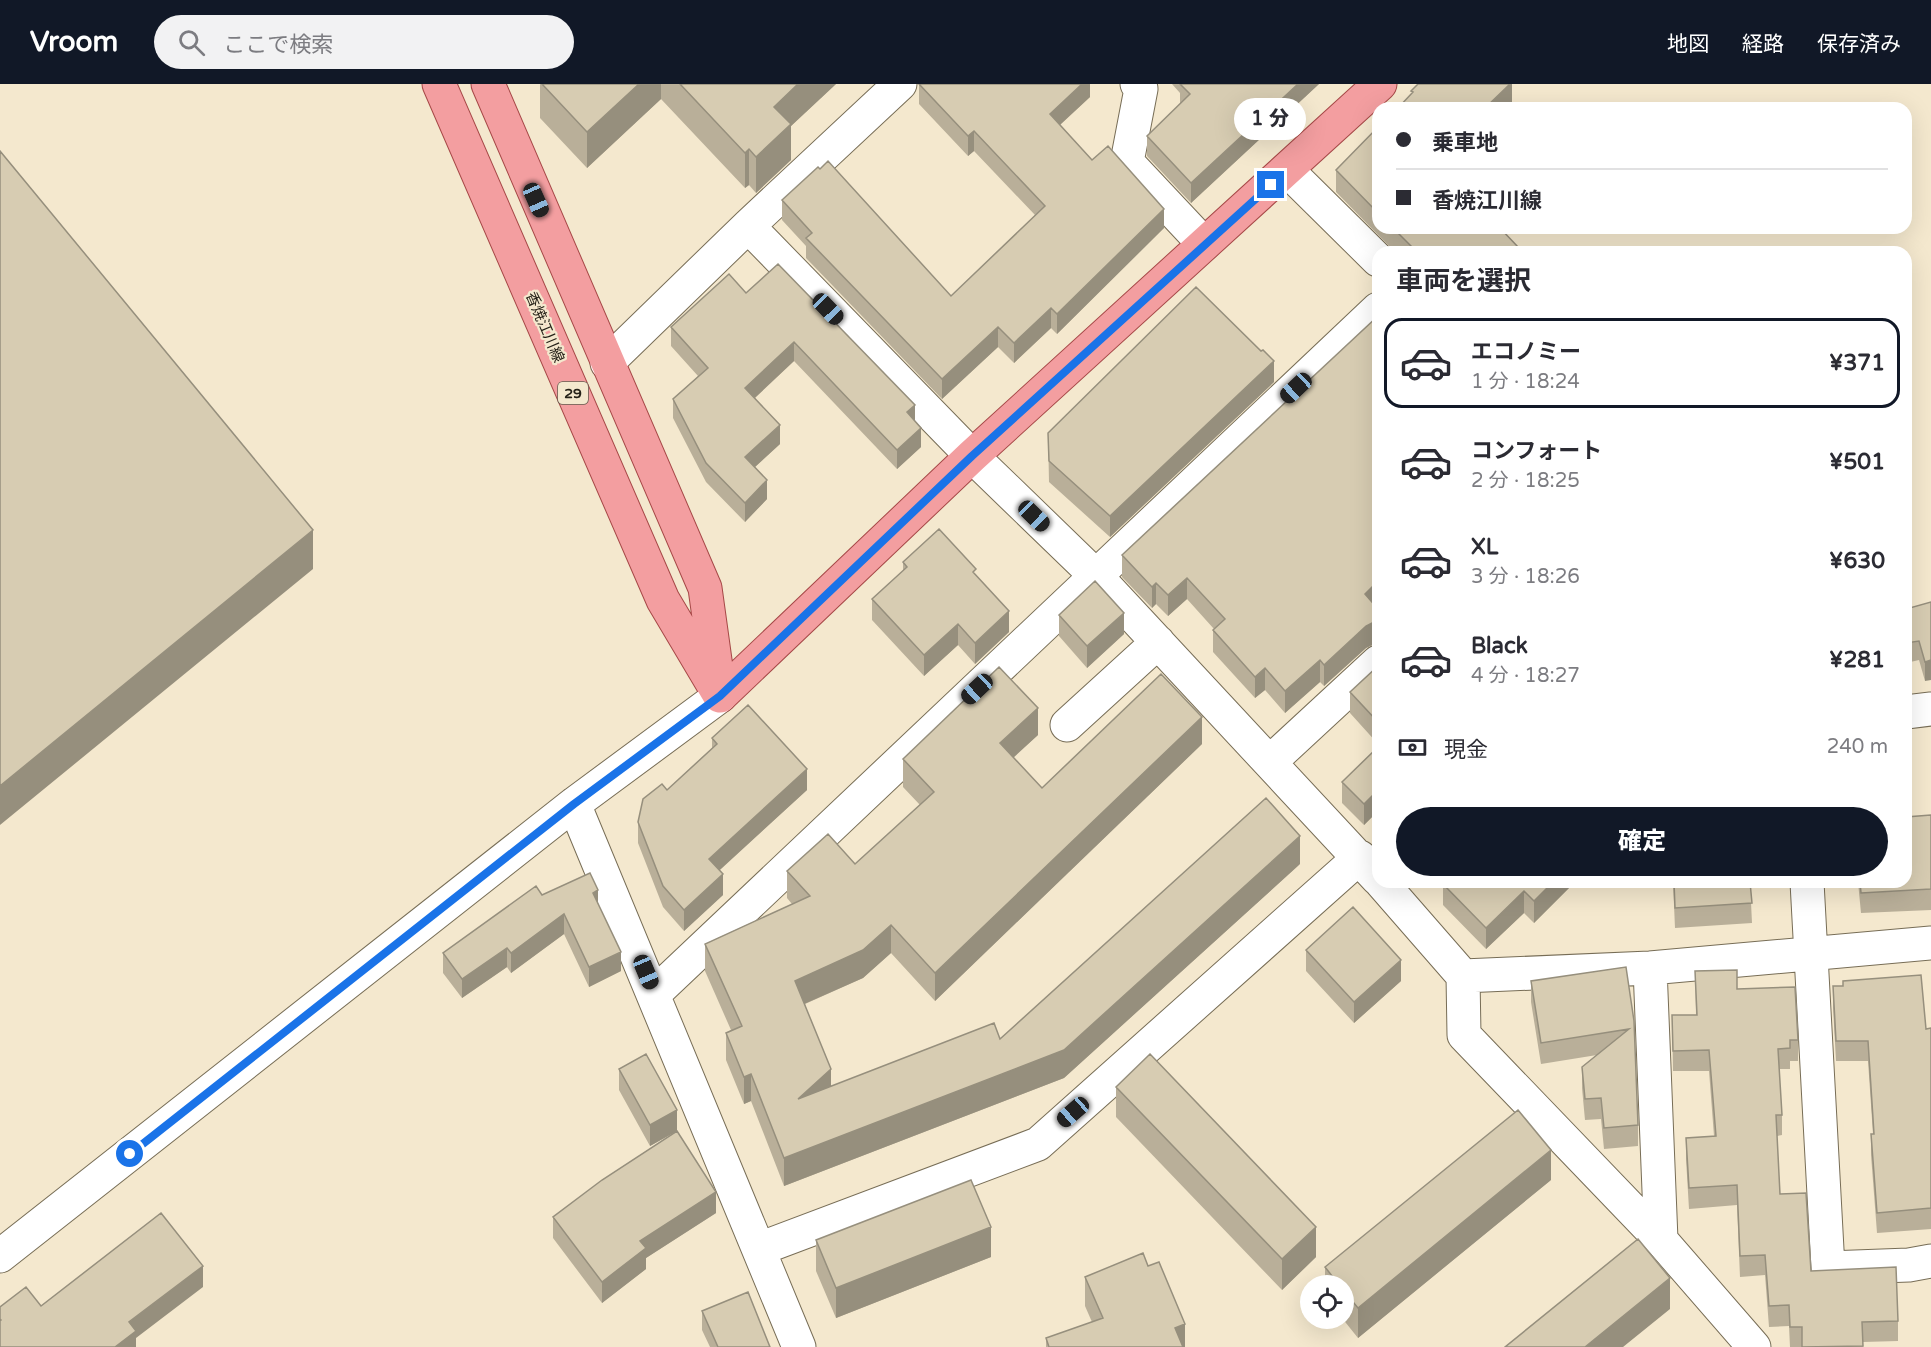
<!DOCTYPE html>
<html lang="ja">
<head>
<meta charset="utf-8">
<style>
  body { margin:0; font-family:"Varela Round","Noto Sans JP",sans-serif; background:#f2f2f3; color:#2b2b33; height:100vh; display:flex; flex-direction:column; font-size:22px; white-space:nowrap }
  * { box-sizing:border-box; margin:0 }
  p { font-size:20px; color:#7c7c81 }
  .icon { flex:none; width:33px; height:33px; fill:none; stroke:currentColor; stroke-width:2; stroke-linecap:round; stroke-linejoin:round }
  .map { position:relative; flex:1; overflow:hidden }
  .drawer { position:absolute; left:1372px; top:162px; width:540px; height:642px; display:flex; flex-direction:column; background:#fff; border-radius:18px; box-shadow:0 6px 24px #0002 }
  .drawer>* { flex:none }
  .top-card { position:absolute; left:1372px; top:18px; width:540px; height:132px; border-radius:18px; box-shadow:0 6px 24px #0002; display:grid; align-content:center; height:132px; padding:0 24px; background:#fff }
  .controls { position:absolute; left:1300px; top:1191px; display:grid; gap:12px }
  .controls a { display:grid; place-items:center; width:54px; height:54px; border-radius:50%; background:#fff; box-shadow:0 6px 24px #0002; font-size:30px }
  .end { position:absolute; width:27px; height:27px; margin:-14px; border:8px solid #1a73e8; background:#fff; box-shadow:0 0 0 3px #fff }
  .from { border-radius:50% }
  .bubble { position:absolute; height:42px; border-radius:21px; background:#fff; box-shadow:0 6px 24px #0002; font-size:20px; font-weight:800; line-height:42px; text-align:center }
  .car { position:absolute; width:18px; height:36px; margin:-18px -9px; border-radius:8px; box-shadow:0 0 4px 2px #0007; background:linear-gradient(#222 24%,#8ab4d8 0 40%,#222 0 76%,#8ab4d8 0 86%,#222 0) }
  .top-card b { display:flex; align-items:center; gap:21px; height:57px; font-size:22px }
  .top-card b+b { border-top:2px solid #e1e1e2 }
  .top-card i { width:15px; height:15px; background:#2b2b33 }
  ul { padding:0; list-style:none }
  li { display:flex; align-items:center; gap:18px; height:90px; margin:0 12px 9px; padding:0 12px; border:3px solid transparent; border-radius:18px }
  li div { flex:1 }
  li b { display:block; font-size:22px }
  li em { font-style:normal; font-weight:800 }
  li.active { border-color:#111827 }
  li>.icon { width:54px; height:54px; stroke-width:1.5 }
  h2 { padding:0 24px; font-size:27px; line-height:72px }
  .pay { display:flex; align-items:center; gap:15px; height:66px; padding:0 24px; font-size:22px }
  .pay p { margin-inline-start:auto }
  .button { display:flex; gap:12px; margin-top:auto; padding:12px 24px }
  .button a { flex:1; height:69px; border-radius:36px; background:#111827; color:#fff; font-size:24px; font-weight:800; line-height:69px; text-align:center }
  header { display:flex; align-items:center; gap:36px; box-sizing:border-box; height:84px; padding:0 30px; background:#111827; color:#fff }
  header strong { font-size:28px }
  nav { display:flex; gap:33px; margin-inline-start:auto; font-size:21px }
  .search { width:420px; height:54px; background:#f2f2f3; display:flex; align-items:center; gap:15px; box-sizing:border-box; padding:0 21px; border-radius:33px; color:#7c7c81; font-size:22px }
  .map>svg:first-child { display:block }
  .lines { fill:none; stroke-linecap:round; stroke-linejoin:round }
  .minor-casing { stroke:#776d56; stroke-width:35 }
  .major-casing { stroke:#a64847; stroke-width:35 }
  .minor { stroke:#fff; stroke-width:33 }
  .major { stroke:#f39ea0; stroke-width:33 }
  .wall { fill:#b9af99 }
  .shaded-wall { fill:#968f7d }
  .building { fill:#d7ccb2; stroke:#968f7d; stroke-width:1.5 }
  .route { stroke:#1a73e8; stroke-width:8 }
  .labels { text-anchor:middle; stroke-width:4.5; stroke-linejoin:round; paint-order:stroke }
  .shield { fill:#f4e8ce; stroke:#635d4f; stroke-width:1.5 }
  .shield-label { font-size:14px; font-weight:bold; fill:#252118 }
  .street-label { font-size:15px; fill:#252118; stroke:#f4e8ce }
</style>
</head>
<body>
<header>
<strong>Vroom</strong>
<div class="search"><svg class="icon" aria-label="search" viewBox="0 0 24 24"><circle cx="10" cy="10" r="6"/><path d="M15 15l6 6"/></svg>ここで検索</div>
<nav><a>地図</a><a>経路</a><a>保存済み</a></nav>
</header>
<div class="map">
<svg width="1931" height="1263" viewBox="0 0 1931 1263">
  <rect width="100%" height="100%" fill="#f4e8ce"/>
  <g class="lines">
    <g class="minor-casing">
      <path id="minor" d="M 900,0 L 748,142 L 972,372 L 1096,492 L 1378,795
        M 1137,0 L 1141,5 L 1127,78 L 1204,160
        M 1287,86 L 1378,176
        M 607,279 L 748,142
        M 1906,628 L 1931,625
        M 1067,641 L 1158,558
        M 1271,677 L 1378,578
        M 574,720 L 799,1263
        M 1381,798 L 1463,892 L 1464,951 L 1661,1156 L 1754,1263
        M 1807,798 L 1828,1184 L 1909,1181 L 1931,1177
        M 1650,884 L 1661,1156
        M 1463,892 L 1650,884 L 1931,859
        M 655,909 L 1378,225
        M 759,1165 L 1038,1060 L 1360,773
        M 0,1172 L 574,720 L 720,612"/>
    </g>
    <g class="major-casing">
      <path id="major" d="M 439,0 L 663,516 L 720,612
        M 488,0 L 705,504 L 718,598
        M 720,612 L 972,372 L 1380,0"/>
    </g>
    <use href="#minor" class="minor"/>
    <use href="#major" class="major"/>
  </g>
  <path class="wall" d="M 540,0 L 836,0 L 791,42 L 791,76 L 756,109 L 749,101 L 745,104 L 661,15 L 587,84 L 540,34 Z
    M 919,0 L 1090,0 L 1090,13 L 1060,41 L 1092,76 L 1164,144 L 1057,250 L 1051,244 L 1014,279 L 998,263 L 942,315 L 806,174 L 806,162 L 782,136 L 782,116 L 951,212 L 1035,131 L 974,67 L 968,72 L 919,20 Z
    M 1172,0 L 1319,0 L 1191,119 L 1147,72 L 1147,52 L 1180,20 L 1180,9 Z
    M 1378,43 L 1378,144 L 1500,144 L 1518,168 L 1395,168 L 1336,108 L 1336,86 Z
    M 746,209 L 915,337 L 921,363 L 897,385 L 794,277 L 755,314 L 780,360 L 755,383 L 767,415 L 745,438 L 706,398 L 673,334 L 673,315 L 698,292 L 671,262 L 671,243 Z
    M 1378,232 L 1378,519 L 1376,522 L 1378,525 L 1378,560 L 1374,560 L 1366,564 L 1324,602 L 1320,598 L 1285,629 L 1265,606 L 1255,614 L 1213,568 L 1213,546 L 1214,545 L 1187,515 L 1168,532 L 1156,520 L 1152,524 L 1122,493 L 1122,471 Z
    M 1274,298 L 1110,453 L 1049,398 L 1048,349 Z
    M 903,478 L 976,491 L 1009,548 L 975,580 L 958,561 L 924,592 L 872,536 L 872,515 L 903,487 Z
    M 1931,518 L 1925,597 L 1919,576 L 1906,579 L 1906,525 Z
    M 1059,531 L 1124,550 L 1087,584 L 1059,552 Z
    M 1378,582 L 1378,660 L 1350,629 L 1350,608 Z
    M 1038,651 L 1013,673 L 1042,704 L 1202,660 L 935,917 L 891,869 L 863,894 L 805,920 L 831,1002 L 1000,955 L 1300,780 L 1064,994 L 784,1102 L 751,1017 L 744,1020 L 726,976 L 726,949 L 731,946 L 705,887 L 705,860 L 792,820 L 787,814 L 787,787 L 855,780 L 920,721 L 903,703 L 903,675 Z
    M 712,654 L 807,706 L 719,786 L 723,811 L 684,847 L 663,823 L 638,759 L 638,738 L 667,706 L 712,664 Z
    M 1378,663 L 1378,727 L 1364,741 L 1342,719 L 1342,698 Z
    M 1931,731 L 1931,826 L 1861,829 L 1858,798 L 1906,798 Z
    M 1575,798 L 1534,839 L 1524,829 L 1486,865 L 1443,821 L 1443,800 Z
    M 1584,798 L 1597,798 L 1590,804 Z
    M 1673,798 L 1750,798 L 1752,839 L 1675,844 Z
    M 542,811 L 598,819 L 621,887 L 589,903 L 564,850 L 511,889 L 507,883 L 462,914 L 443,889 L 443,869 Z
    M 1306,866 L 1401,897 L 1354,939 L 1306,887 Z
    M 1626,883 L 1638,1041 L 1638,1062 L 1604,1065 L 1601,1035 L 1585,1036 L 1582,1004 L 1582,983 L 1597,971 L 1541,980 L 1531,918 L 1531,897 Z
    M 1695,887 L 1737,905 L 1798,956 L 1798,977 L 1790,977 L 1790,985 L 1779,985 L 1782,1031 L 1782,1051 L 1777,1052 L 1780,1110 L 1811,1187 L 1898,1237 L 1898,1257 L 1863,1258 L 1863,1263 L 1790,1263 L 1789,1242 L 1769,1243 L 1765,1191 L 1740,1193 L 1737,1121 L 1689,1125 L 1686,1075 L 1686,1054 L 1714,1052 L 1709,987 L 1673,987 L 1672,931 L 1696,931 Z
    M 1833,902 L 1926,945 L 1931,944 L 1931,1145 L 1877,1149 L 1871,1071 L 1871,1050 L 1873,1050 L 1868,977 L 1836,977 L 1833,923 Z
    M 619,985 L 677,1047 L 716,1129 L 646,1174 L 646,1185 L 602,1219 L 553,1154 L 553,1133 L 675,1048 L 650,1062 L 619,1006 Z
    M 1116,1003 L 1316,1173 L 1282,1206 L 1116,1033 Z
    M 1551,1096 L 1358,1254 L 1342,1234 L 1344,1234 L 1344,1202 L 1325,1202 L 1325,1183 Z
    M 816,1156 L 991,1173 L 836,1234 L 816,1187 Z
    M 1085,1193 L 1185,1263 L 1046,1263 L 1046,1254 L 1092,1238 L 1085,1222 Z
    M 702,1227 L 770,1263 L 710,1263 L 702,1246 Z"/>
  <path class="shaded-wall" d="M 639,0 L 661,0 L 661,15 L 587,84 L 587,48 Z
    M 798,0 L 836,0 L 791,42 L 791,76 L 756,109 L 756,73 L 774,23 Z
    M 1082,0 L 1090,0 L 1090,13 L 1050,50 L 1050,30 Z
    M 1298,0 L 1319,0 L 1191,119 L 1191,99 Z
    M 1510,0 L 1512,0 L 1512,20 L 1508,24 L 1485,24 Z
    M 974,47 L 974,67 L 968,72 L 968,52 Z
    M 749,65 L 749,101 L 745,104 L 745,69 Z
    M 1164,125 L 1164,144 L 1057,250 L 1057,230 Z
    M 1051,224 L 1051,244 L 1014,279 L 1014,259 Z
    M 998,243 L 998,263 L 942,315 L 942,295 Z
    M 794,258 L 794,277 L 745,323 L 745,304 Z
    M 1274,277 L 1274,298 L 1110,453 L 1110,432 Z
    M 915,321 L 915,340 L 907,328 Z
    M 780,341 L 780,360 L 745,392 L 745,373 Z
    M 921,344 L 921,363 L 897,385 L 897,366 Z
    M 767,396 L 767,415 L 745,438 L 745,419 Z
    M 313,446 L 313,485 L 0,741 L 0,702 Z
    M 1187,494 L 1187,515 L 1168,532 L 1168,511 Z
    M 1378,497 L 1378,519 L 1365,531 L 1365,510 Z
    M 1156,499 L 1156,520 L 1152,524 L 1152,503 Z
    M 1009,527 L 1009,548 L 975,580 L 975,559 Z
    M 1124,529 L 1124,550 L 1087,584 L 1087,562 Z
    M 1374,538 L 1374,560 L 1366,564 L 1324,602 L 1324,581 L 1366,542 Z
    M 958,540 L 958,561 L 924,592 L 924,571 Z
    M 1320,576 L 1320,598 L 1285,629 L 1285,607 Z
    M 1931,576 L 1931,596 L 1925,597 L 1925,578 Z
    M 1265,584 L 1265,606 L 1255,614 L 1255,593 Z
    M 1038,624 L 1038,651 L 1000,686 L 1000,659 Z
    M 1202,633 L 1202,660 L 935,917 L 935,889 Z
    M 807,685 L 807,706 L 709,796 L 709,775 Z
    M 1378,706 L 1378,727 L 1364,741 L 1364,720 Z
    M 1300,752 L 1300,780 L 1064,994 L 784,1102 L 784,1074 L 1064,966 Z
    M 723,790 L 723,811 L 684,847 L 684,826 Z
    M 1553,798 L 1575,798 L 1534,839 L 1534,817 Z
    M 1590,798 L 1597,798 L 1590,804 Z
    M 598,806 L 598,826 L 593,809 Z
    M 1524,807 L 1524,829 L 1486,865 L 1486,844 Z
    M 564,830 L 564,850 L 511,889 L 511,869 Z
    M 891,841 L 891,869 L 863,894 L 795,924 L 795,897 Z
    M 507,864 L 507,883 L 462,914 L 462,895 Z
    M 621,868 L 621,887 L 589,903 L 589,883 Z
    M 1401,876 L 1401,897 L 1354,939 L 1354,918 Z
    M 831,985 L 831,1012 L 798,1015 Z
    M 751,990 L 751,1017 L 744,1020 L 744,993 Z
    M 677,1026 L 677,1047 L 650,1062 L 650,1041 Z
    M 1551,1066 L 1551,1096 L 1358,1254 L 1358,1224 Z
    M 716,1108 L 716,1129 L 646,1174 L 646,1185 L 602,1219 L 602,1198 L 640,1157 Z
    M 991,1143 L 991,1173 L 836,1234 L 836,1204 Z
    M 1316,1143 L 1316,1173 L 1282,1206 L 1282,1175 Z
    M 203,1182 L 203,1203 L 136,1254 L 136,1263 L 115,1263 L 129,1238 Z
    M 1670,1194 L 1670,1225 L 1623,1263 L 1585,1263 Z
    M 1185,1240 L 1185,1263 L 1175,1263 L 1175,1244 Z"/>
  <path class="building" d="M 542,0 L 639,0 L 587,48 Z
    M 680,0 L 798,0 L 774,23 L 791,40 L 756,73 L 749,65 L 745,69 Z
    M 919,0 L 1082,0 L 1050,30 L 1092,76 L 1108,62 L 1164,125 L 1057,230 L 1051,224 L 1014,259 L 998,243 L 942,295 L 806,154 L 812,149 L 782,116 L 818,83 L 820,85 L 828,77 L 951,212 L 1045,122 L 974,47 L 968,52 Z
    M 1180,0 L 1298,0 L 1191,99 L 1147,52 L 1190,10 Z
    M 1418,0 L 1510,0 L 1485,24 L 1398,24 L 1413,8 L 1411,7 Z
    M 1378,43 L 1378,129 L 1336,86 Z
    M 0,67 L 313,446 L 0,702 Z
    M 1393,144 L 1500,144 L 1518,163 L 1513,168 L 1417,168 Z
    M 778,180 L 915,321 L 907,328 L 921,344 L 897,366 L 794,258 L 745,304 L 780,341 L 745,373 L 767,396 L 745,419 L 706,379 L 673,315 L 708,284 L 671,243 L 729,190 L 746,209 Z
    M 1196,203 L 1261,267 L 1263,266 L 1274,277 L 1110,432 L 1049,377 L 1048,349 Z
    M 1378,232 L 1378,497 L 1365,510 L 1378,525 L 1378,538 L 1374,538 L 1366,542 L 1324,581 L 1320,576 L 1285,607 L 1265,584 L 1255,593 L 1213,546 L 1225,535 L 1187,494 L 1168,511 L 1156,499 L 1152,503 L 1122,471 Z
    M 939,445 L 976,485 L 973,488 L 1009,527 L 975,559 L 958,540 L 924,571 L 872,515 L 907,483 L 903,478 Z
    M 1095,497 L 1124,529 L 1087,562 L 1059,531 Z
    M 1931,518 L 1931,576 L 1925,578 L 1919,557 L 1906,559 L 1906,525 Z
    M 1378,582 L 1378,638 L 1350,608 Z
    M 999,583 L 1038,624 L 1000,659 L 1042,704 L 1161,590 L 1202,633 L 935,889 L 891,841 L 863,866 L 795,897 L 831,985 L 798,1015 L 994,939 L 1000,955 L 1266,714 L 1300,752 L 1064,966 L 784,1074 L 751,990 L 744,993 L 726,949 L 742,942 L 705,860 L 810,812 L 787,787 L 828,750 L 855,780 L 934,708 L 903,675 Z
    M 748,621 L 807,685 L 709,775 L 723,790 L 684,826 L 663,802 L 638,738 L 643,715 L 662,700 L 667,706 L 717,660 L 712,654 Z
    M 1378,663 L 1378,706 L 1364,720 L 1342,698 Z
    M 1931,731 L 1931,805 L 1861,809 L 1860,798 L 1906,798 L 1906,733 Z
    M 590,789 L 598,806 L 593,809 L 621,868 L 589,883 L 564,830 L 511,869 L 507,864 L 462,895 L 443,869 L 536,802 L 542,811 Z
    M 1444,798 L 1553,798 L 1534,817 L 1524,807 L 1486,844 L 1443,800 Z
    M 1674,798 L 1750,798 L 1752,819 L 1675,824 Z
    M 1353,823 L 1401,876 L 1354,918 L 1306,866 Z
    M 1626,883 L 1634,937 L 1638,1041 L 1604,1044 L 1601,1014 L 1585,1015 L 1582,983 L 1629,945 L 1541,959 L 1531,897 Z
    M 1737,886 L 1737,905 L 1795,903 L 1798,956 L 1790,956 L 1790,964 L 1778,965 L 1782,1031 L 1776,1031 L 1780,1110 L 1806,1109 L 1811,1187 L 1896,1183 L 1898,1237 L 1862,1238 L 1863,1262 L 1802,1263 L 1802,1243 L 1790,1243 L 1789,1221 L 1769,1222 L 1765,1171 L 1740,1172 L 1737,1101 L 1689,1104 L 1686,1054 L 1716,1052 L 1709,966 L 1673,967 L 1672,931 L 1697,931 L 1695,887 Z
    M 1921,891 L 1926,945 L 1931,944 L 1931,1124 L 1877,1129 L 1871,1050 L 1874,1050 L 1868,957 L 1836,957 L 1833,902 L 1843,902 L 1843,897 Z
    M 646,970 L 677,1026 L 650,1041 L 619,985 Z
    M 1150,970 L 1316,1143 L 1282,1175 L 1116,1003 Z
    M 1518,1026 L 1551,1066 L 1358,1224 L 1344,1207 L 1344,1202 L 1340,1202 L 1325,1183 Z
    M 677,1047 L 716,1108 L 640,1157 L 646,1164 L 602,1198 L 553,1133 L 602,1096 Z
    M 971,1096 L 991,1143 L 836,1204 L 816,1156 Z
    M 161,1129 L 203,1182 L 129,1238 L 136,1247 L 115,1263 L 0,1263 L 0,1237 L 1,1236 L 0,1235 L 0,1223 L 26,1203 L 41,1222 Z
    M 1638,1155 L 1670,1194 L 1585,1263 L 1505,1263 Z
    M 1143,1169 L 1148,1182 L 1159,1178 L 1185,1240 L 1175,1244 L 1183,1263 L 1049,1263 L 1046,1254 L 1103,1234 L 1085,1193 Z
    M 748,1208 L 770,1263 L 718,1263 L 702,1227 Z"/>
  <g class="lines">
    <path class="route" d="M 130,1070 L 574,720 L 720,612 L 972,372 L 1271,101"/>
  </g>
  <g class="labels">
    <rect class="shield" x="558" y="298" width="30" height="22" rx="4.5"/>
    <g class="shield-label">
      <text x="573" y="314">29</text>
    </g>
    <g class="street-label">
      <text transform="translate(545 243) rotate(67)" y="5">香焼江川線</text>
    </g>
  </g>
</svg>
<div class="controls">
<a><svg class="icon" aria-label="locate" viewBox="0 0 24 24"><circle cx="12" cy="12" r="6"/><path d="M12 2v4M12 18v4M2 12h4M18 12h4"/></svg></a>
</div>
<i class="end from" style="left:130px;top:1070px"></i>
<i class="end" style="left:1271px;top:101px"></i>
<div class="bubble" style="left:1234px;top:14px;width:72px">1 分</div>
<i class="car" style="left:536px;top:116px;rotate:156deg"></i>
<i class="car" style="left:828px;top:225px;rotate:136deg"></i>
<i class="car" style="left:1296px;top:304px;rotate:227deg"></i>
<i class="car" style="left:1034px;top:432px;rotate:134deg"></i>
<i class="car" style="left:977px;top:605px;rotate:227deg"></i>
<i class="car" style="left:646px;top:888px;rotate:157deg"></i>
<i class="car" style="left:1073px;top:1028px;rotate:229deg"></i>
<div class="top-card">
<b><i class="from"></i>乗車地</b>
<b><i></i>香焼江川線</b>
</div>
<section class="drawer">
<h2>車両を選択</h2>
<ul>
<li class="active"><svg class="icon" aria-label="car" viewBox="0 0 24 24"><path d="M5 17H2v-5l4-1 3-4h7l3 4 3 1v5h-3M9 17h6M6 11h13"/><circle cx="7" cy="17" r="2"/><circle cx="17" cy="17" r="2"/></svg><div><b>エコノミー</b><p>1 分 · 18:24</p></div><em>¥371</em></li>
<li><svg class="icon" aria-label="car" viewBox="0 0 24 24"><path d="M5 17H2v-5l4-1 3-4h7l3 4 3 1v5h-3M9 17h6M6 11h13"/><circle cx="7" cy="17" r="2"/><circle cx="17" cy="17" r="2"/></svg><div><b>コンフォート</b><p>2 分 · 18:25</p></div><em>¥501</em></li>
<li><svg class="icon" aria-label="car" viewBox="0 0 24 24"><path d="M5 17H2v-5l4-1 3-4h7l3 4 3 1v5h-3M9 17h6M6 11h13"/><circle cx="7" cy="17" r="2"/><circle cx="17" cy="17" r="2"/></svg><div><b>XL</b><p>3 分 · 18:26</p></div><em>¥630</em></li>
<li><svg class="icon" aria-label="car" viewBox="0 0 24 24"><path d="M5 17H2v-5l4-1 3-4h7l3 4 3 1v5h-3M9 17h6M6 11h13"/><circle cx="7" cy="17" r="2"/><circle cx="17" cy="17" r="2"/></svg><div><b>Black</b><p>4 分 · 18:27</p></div><em>¥281</em></li>
</ul>
<div class="pay"><svg class="icon" aria-label="cash" viewBox="0 0 24 24"><path d="M3 7h18v10H3z"/><circle cx="12" cy="12" r="2"/></svg>現金<p>240 m</p></div>
<div class="button"><a>確定</a></div>
</section>
</div>
</body>
</html>
